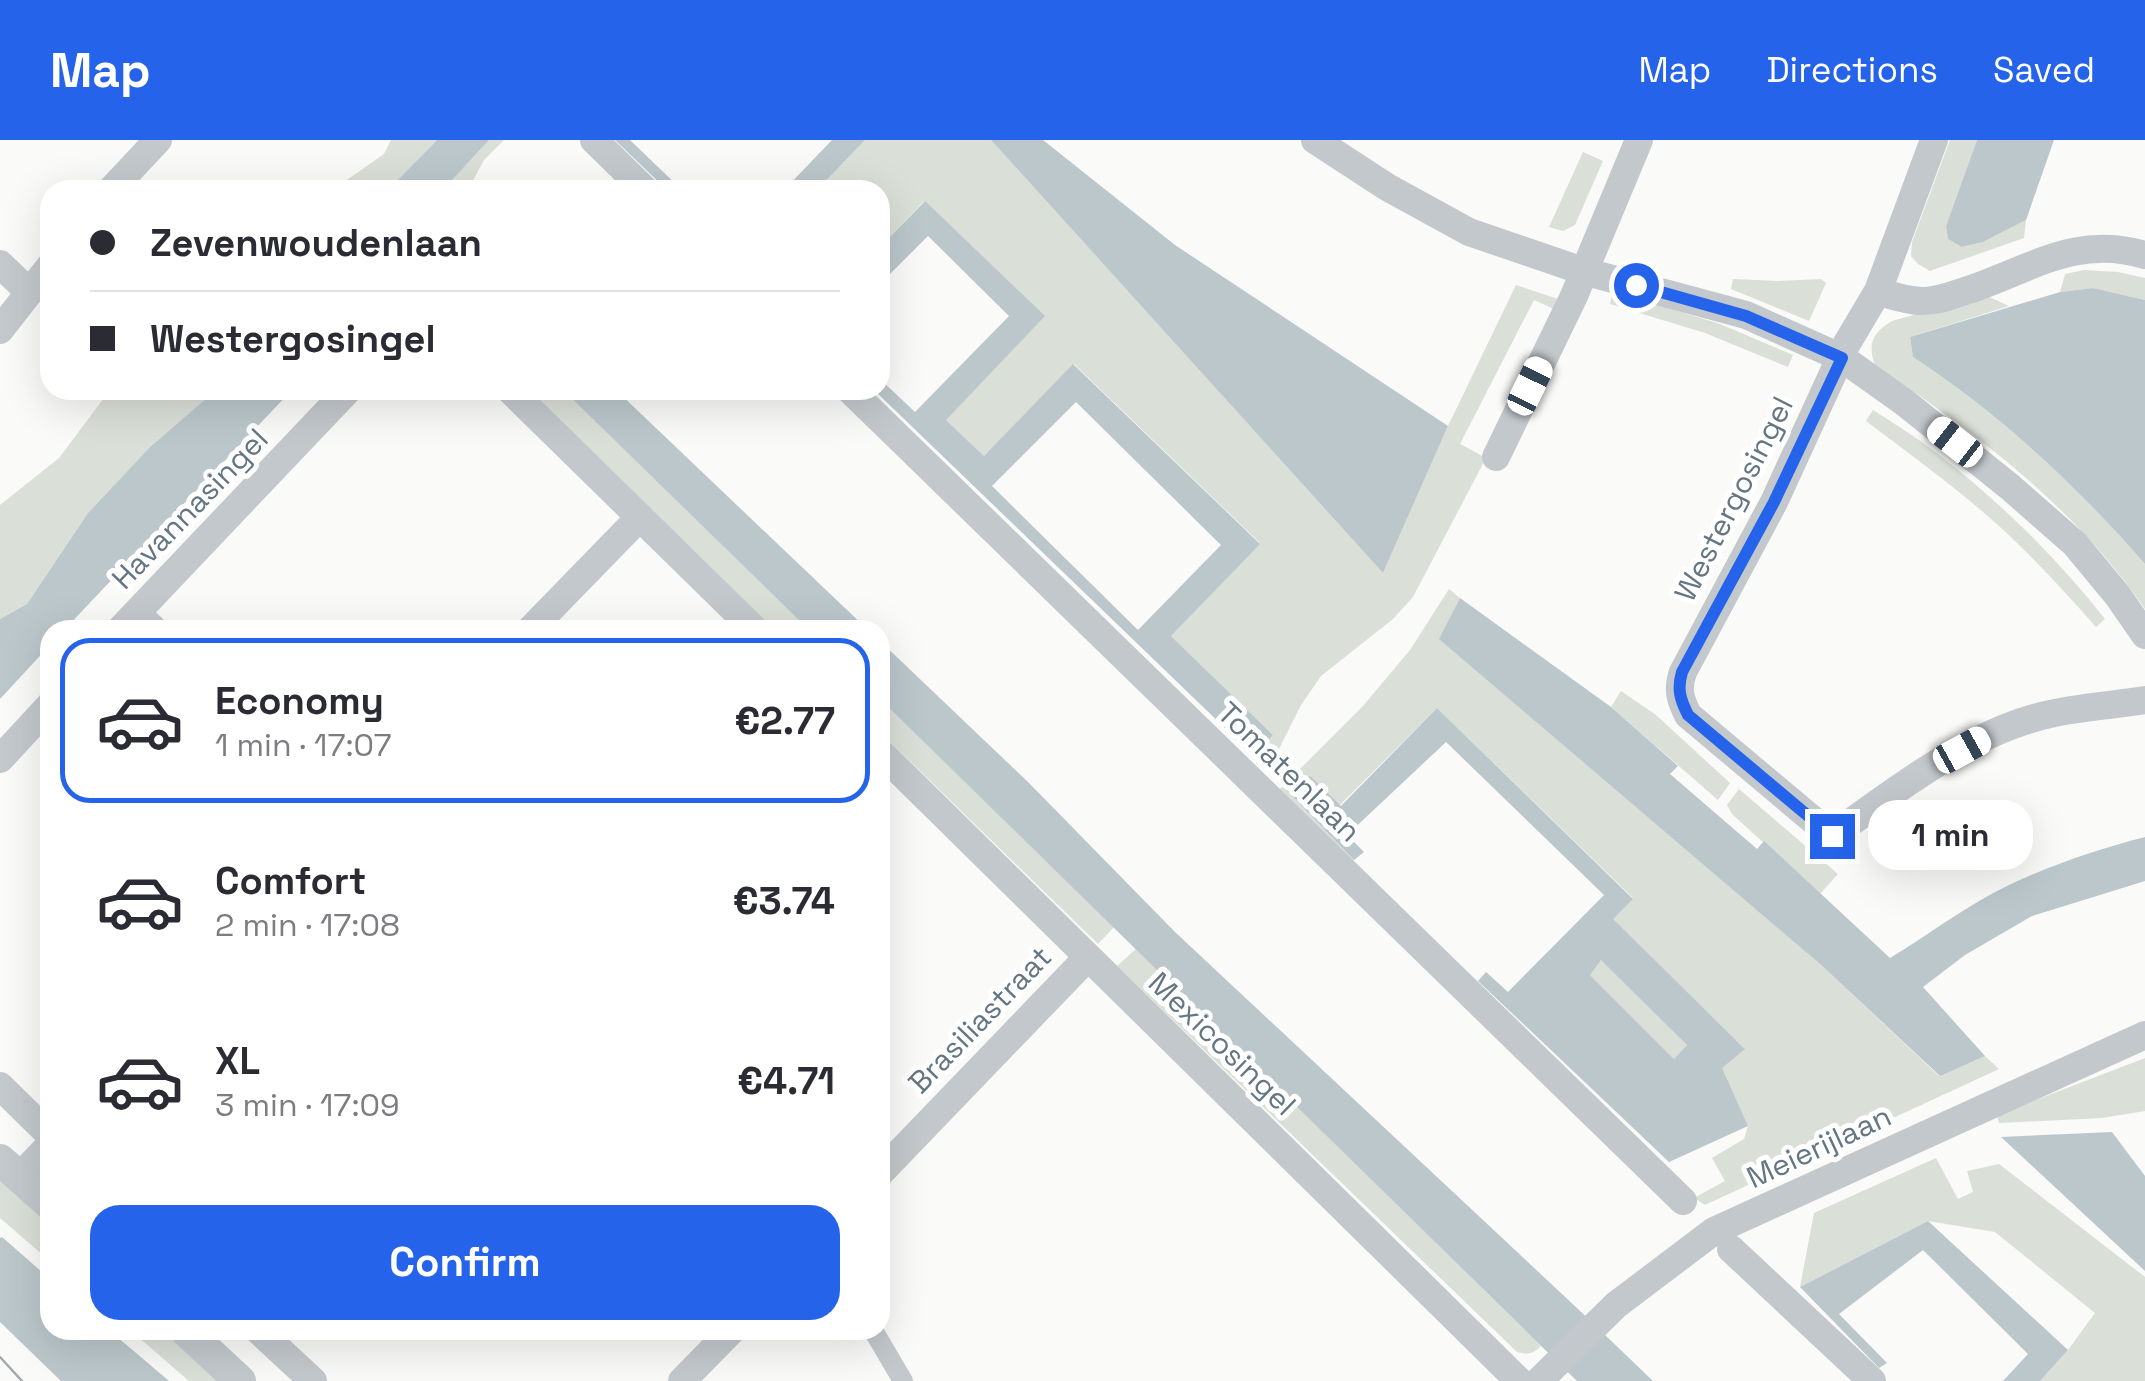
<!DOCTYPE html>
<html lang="en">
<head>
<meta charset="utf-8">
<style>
  body { margin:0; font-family:"Space Grotesk",sans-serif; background:#f2f2f3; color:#2b2b33; height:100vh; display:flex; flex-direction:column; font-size:38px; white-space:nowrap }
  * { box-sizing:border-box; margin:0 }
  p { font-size:32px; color:#7c7c81 }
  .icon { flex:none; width:55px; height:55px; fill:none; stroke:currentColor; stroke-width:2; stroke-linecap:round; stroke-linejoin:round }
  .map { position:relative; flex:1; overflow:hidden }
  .sheet { position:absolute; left:40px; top:480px; width:850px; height:720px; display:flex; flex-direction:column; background:#fff; border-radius:30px; box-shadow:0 10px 40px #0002 }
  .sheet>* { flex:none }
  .top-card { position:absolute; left:40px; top:40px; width:850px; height:220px; border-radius:30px; box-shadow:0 10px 40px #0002; display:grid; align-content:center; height:220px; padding:0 50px; background:#fff }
  .end { position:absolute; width:45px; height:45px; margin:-22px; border:12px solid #2563eb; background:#fff; box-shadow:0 0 0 5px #fff }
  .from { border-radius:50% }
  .bubble { position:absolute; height:70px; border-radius:30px; background:#fff; box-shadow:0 10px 40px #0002; font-size:32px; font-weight:700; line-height:70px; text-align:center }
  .car { position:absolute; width:30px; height:60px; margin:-30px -15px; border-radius:12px; box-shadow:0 0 8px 2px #0007; background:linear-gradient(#fff 24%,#345 0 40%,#fff 0 76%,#345 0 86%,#fff 0) }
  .top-card b { display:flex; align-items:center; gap:35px; height:95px; font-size:38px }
  .top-card b+b { border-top:2px solid #e1e1e2 }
  .top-card i { width:25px; height:25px; background:#2b2b33 }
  ul { padding:18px 0 0; list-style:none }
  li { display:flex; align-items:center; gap:30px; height:165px; margin:0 20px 15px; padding:0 30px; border:5px solid transparent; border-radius:30px }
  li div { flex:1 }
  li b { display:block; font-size:38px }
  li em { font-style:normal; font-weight:700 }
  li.active { border-color:#2563eb }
  li>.icon { width:90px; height:90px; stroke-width:1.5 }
  .action { display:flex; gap:20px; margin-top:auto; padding:20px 50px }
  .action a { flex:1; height:115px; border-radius:30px; background:#2563eb; color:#fff; font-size:40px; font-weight:700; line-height:115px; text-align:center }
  header { display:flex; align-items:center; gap:60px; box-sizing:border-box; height:140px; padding:0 50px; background:#2563eb; color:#fff }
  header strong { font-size:48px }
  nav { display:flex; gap:55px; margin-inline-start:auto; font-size:35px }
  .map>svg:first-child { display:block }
  .green { fill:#dadfd7 }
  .water { fill:#bbc7cb; fill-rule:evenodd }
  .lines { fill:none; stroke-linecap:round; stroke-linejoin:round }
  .pedestrian { stroke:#c3c8cc; stroke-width:20 }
  .minor { stroke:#c3c8cc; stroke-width:28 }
  .tertiary { stroke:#c3c8cc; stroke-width:32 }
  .tram { stroke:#a2aab0; stroke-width:2.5 }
  .route { stroke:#2563eb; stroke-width:12 }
  .labels { text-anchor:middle; stroke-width:10; stroke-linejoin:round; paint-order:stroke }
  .street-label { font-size:30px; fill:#657683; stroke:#fff }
</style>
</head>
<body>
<header>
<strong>Map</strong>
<nav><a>Map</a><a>Directions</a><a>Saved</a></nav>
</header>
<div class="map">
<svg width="2145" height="1241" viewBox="0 0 2145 1241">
  <rect width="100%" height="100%" fill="#fafaf8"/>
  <path class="green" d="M 391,0 L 437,0 L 388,50 L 327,50 L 341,44 L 384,14 Z
    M 489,0 L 504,0 L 484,20 L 468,50 L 443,50 Z
    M 865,0 L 991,0 L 1383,433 L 1448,286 L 1516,145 L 1561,160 L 1556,170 L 1534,160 L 1460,304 L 1486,318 L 1413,457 L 1393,479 L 1321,536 L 1301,565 L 1278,611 L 1265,627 L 1254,616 L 1273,595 L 1171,496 L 1260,403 L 1074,224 L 984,316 L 945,279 L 1044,176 L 924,61 L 880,107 L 880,50 L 817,50 Z
    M 1950,0 L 1977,0 L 1946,86 L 1948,99 L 1963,107 L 1983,102 L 2026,80 L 2024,98 L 1930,131 L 1918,124 L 1911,116 L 1912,102 Z
    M 1583,12 L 1603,21 L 1575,85 L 1563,91 L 1549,87 Z
    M 2084,130 L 2118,132 L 2145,138 L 2145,160 L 2093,148 L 2060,152 L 2065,134 Z
    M 1733,139 L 1778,141 L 1821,139 L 1826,143 L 1809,181 L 1731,149 Z
    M 1613,151 L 1720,184 L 1793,215 L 1788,227 L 1705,193 L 1610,164 Z
    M 1985,155 L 2009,166 L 1910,197 L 1913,217 C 2000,274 2076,345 2145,424 L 2145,469 C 2074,366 1977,294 1875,225 C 1867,204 1873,192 1892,181 Z
    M 110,250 L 216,250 L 150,307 L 88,373 L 27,464 L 0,479 L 0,365 L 59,318 Z
    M 527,250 L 563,250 L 809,490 L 774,490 Z
    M 1873,270 C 1895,284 1917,298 1938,314 C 2000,362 2056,417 2105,479 L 2096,487 C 2065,452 2034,418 1999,386 C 1957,348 1911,315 1866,281 Z
    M 1449,449 L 1460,458 L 1440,499 L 1820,824 L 1939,936 L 1985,916 L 1999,929 L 1705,1065 L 1694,1058 L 1725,1041 L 1712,1018 L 1744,999 L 1748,986 L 1721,928 L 1744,908 L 1612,779 L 1633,758 L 1437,568 L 1338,667 L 1291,655 L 1354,720 L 1348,723 L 1277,652 L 1363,566 L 1410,510 Z
    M 1621,551 L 1656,575 L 1730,643 L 1718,660 L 1611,567 Z
    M 880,559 L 1114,787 L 1098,804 L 880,592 Z
    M 1739,649 L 1838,734 L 1820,754 L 1732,674 L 1727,665 Z
    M 1136,809 L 1541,1206 C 1533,1214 1528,1215 1517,1212 L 1117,826 Z
    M 1602,819 L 1687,905 L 1674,919 L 1589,834 Z
    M 2145,918 L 2145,971 L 2102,978 L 1999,983 L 1997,975 Z
    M 1936,1018 L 1958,1059 L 1973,1052 L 1967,1031 L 1999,1024 L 2145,1137 L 2145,1241 L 2040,1241 L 2068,1210 L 2095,1173 L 1995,1092 L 1928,1081 L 1800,1147 L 1814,1073 Z
    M 0,1033 L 50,1079 L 50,1121 L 0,1078 Z
    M 130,1190 L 167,1190 L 221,1241 L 189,1241 Z"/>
  <path class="water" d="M 437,0 L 489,0 L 443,50 L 388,50 Z
    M 615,0 L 630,0 L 682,50 L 667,50 Z
    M 832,0 L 865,0 L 817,50 L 784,50 Z
    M 991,0 L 1043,0 L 1175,105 L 1448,286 L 1383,433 Z
    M 1977,0 L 2054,0 L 2026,80 L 1983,102 L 1962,107 L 1948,99 L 1946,86 Z
    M 925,61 L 1045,176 L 946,280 L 984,316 L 1073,224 L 1260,404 L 1171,496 L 1273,595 L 1254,616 L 874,250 L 880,250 L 880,239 L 915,272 L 1009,176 L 928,96 L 880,144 L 880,107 ZM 1076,262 L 1221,405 L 1138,490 L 992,346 Z
    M 2093,148 L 2145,160 L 2145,424 C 2076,345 2000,274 1913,217 L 1910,197 L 2060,152 Z
    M 216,250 L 292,250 L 64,490 L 50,490 L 50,505 L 0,559 L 0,479 L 27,464 L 88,373 L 150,307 Z
    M 563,250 L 616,250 L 868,490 L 809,490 Z
    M 1460,458 L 1611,567 L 1678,626 L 1670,634 L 1757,709 L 1764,701 L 1890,818 C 1930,794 1968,764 2011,744 C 2054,724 2099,709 2145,697 L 2145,741 L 2032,776 L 1965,815 L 1923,847 L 1985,916 L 1940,936 L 1820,824 L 1439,499 Z
    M 880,501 L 1029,643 L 1175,792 L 1578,1169 L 1653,1241 L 1577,1241 L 880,559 Z
    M 1437,568 L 1633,759 L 1613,779 L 1745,909 L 1722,928 L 1748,986 L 1669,1022 L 1478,841 L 1486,832 L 1508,852 L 1604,755 L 1446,602 L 1347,695 L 1364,712 L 1354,720 L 1291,655 L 1310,636 L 1341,666 ZM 1601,820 L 1687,905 L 1674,919 L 1590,835 Z
    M 2112,992 L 2145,1036 L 2145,1131 L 2001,997 Z
    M 1928,1081 L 2068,1210 L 2040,1241 L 2003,1241 L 2028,1214 L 1923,1110 L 1839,1174 L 1887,1223 L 1879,1228 L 1800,1147 Z
    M 2,1097 L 50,1139 L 50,1190 L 109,1190 L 169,1241 L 61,1241 L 0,1182 L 0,1098 Z"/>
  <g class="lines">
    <path class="pedestrian" d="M 139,470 L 160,490
      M 873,1190 L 903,1241"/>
    <path class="minor" d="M 594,0 L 645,50
      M 1315,0 L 1387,47 L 1469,92 L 1583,131 L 1746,175 L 1842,218 L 1904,262 L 2010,347 L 2075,404 L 2118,456 L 2145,495
      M 1934,0 L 1878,151 L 1846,205 L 1774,362 L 1683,532 C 1677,549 1680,559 1688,575 L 1832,696 C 1890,654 1962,599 2031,579 C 2067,568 2107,566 2145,560
      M 111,50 L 158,0
      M 0,124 L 29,152
      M 1878,151 C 1892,156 1908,161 1923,161 C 1939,161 1953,155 1968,150 C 2030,130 2075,94 2145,115
      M 0,190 L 50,126
      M 510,250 L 755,490
      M 850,250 L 1683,1061
      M 1496,317 L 1574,156 L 1639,0
      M 120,490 L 348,250
      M 530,490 L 640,377
      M 880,612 L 1519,1241
      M 0,619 L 50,565
      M 0,946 L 50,995
      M 880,1033 L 1087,818
      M 20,1036 L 50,1005
      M 1731,1109 L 1872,1241
      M 258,1190 L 313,1241
      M 682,1241 L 732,1190
      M 1539,1241 L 1616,1165 L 1714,1091 L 2145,895"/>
    <path class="tertiary" d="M 0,1020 L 50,1064
      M 185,1190 L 240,1241"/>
    <path class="tram" d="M 0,1217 L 22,1241"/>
  </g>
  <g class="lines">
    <path class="route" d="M 1636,145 L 1746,176 L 1842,218 L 1774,362 L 1682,532 C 1677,549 1680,559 1688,575 L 1832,696"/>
  </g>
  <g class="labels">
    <g class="street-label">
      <text transform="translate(1734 359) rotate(-63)" y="10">Westergosingel</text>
      <text transform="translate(190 369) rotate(-46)" y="10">Havannasingel</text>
      <text transform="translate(1289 632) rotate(44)" y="10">Tomatenlaan</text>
      <text transform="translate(980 880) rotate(-46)" y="10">Brasiliastraat</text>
      <text transform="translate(1222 904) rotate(44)" y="10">Mexicosingel</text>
      <text transform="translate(1819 1007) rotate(-25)" y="10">Meierijlaan</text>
    </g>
  </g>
</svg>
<i class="end from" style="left:1636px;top:145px"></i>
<i class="end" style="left:1832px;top:696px"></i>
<div class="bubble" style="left:1868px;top:660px;width:165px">1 min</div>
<i class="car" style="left:1530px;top:246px;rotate:26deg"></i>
<i class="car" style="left:1955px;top:302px;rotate:308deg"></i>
<i class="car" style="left:1962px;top:610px;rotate:61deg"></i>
<div class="top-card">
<b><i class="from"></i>Zevenwoudenlaan</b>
<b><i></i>Westergosingel</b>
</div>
<section class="sheet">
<ul>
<li class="active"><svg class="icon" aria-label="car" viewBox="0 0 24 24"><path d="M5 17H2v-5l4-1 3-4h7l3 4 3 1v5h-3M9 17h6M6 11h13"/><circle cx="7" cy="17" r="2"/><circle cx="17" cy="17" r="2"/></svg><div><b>Economy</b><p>1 min · 17:07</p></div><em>€2.77</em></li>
<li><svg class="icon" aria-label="car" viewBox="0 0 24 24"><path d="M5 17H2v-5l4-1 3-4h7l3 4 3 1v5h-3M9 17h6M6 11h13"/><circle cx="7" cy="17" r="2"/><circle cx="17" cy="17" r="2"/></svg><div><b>Comfort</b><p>2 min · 17:08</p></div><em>€3.74</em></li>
<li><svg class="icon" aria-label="car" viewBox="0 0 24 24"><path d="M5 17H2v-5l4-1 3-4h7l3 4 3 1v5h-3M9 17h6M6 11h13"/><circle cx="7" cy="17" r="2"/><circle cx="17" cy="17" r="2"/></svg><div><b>XL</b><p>3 min · 17:09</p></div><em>€4.71</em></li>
</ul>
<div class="action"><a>Confirm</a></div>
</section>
</div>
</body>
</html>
